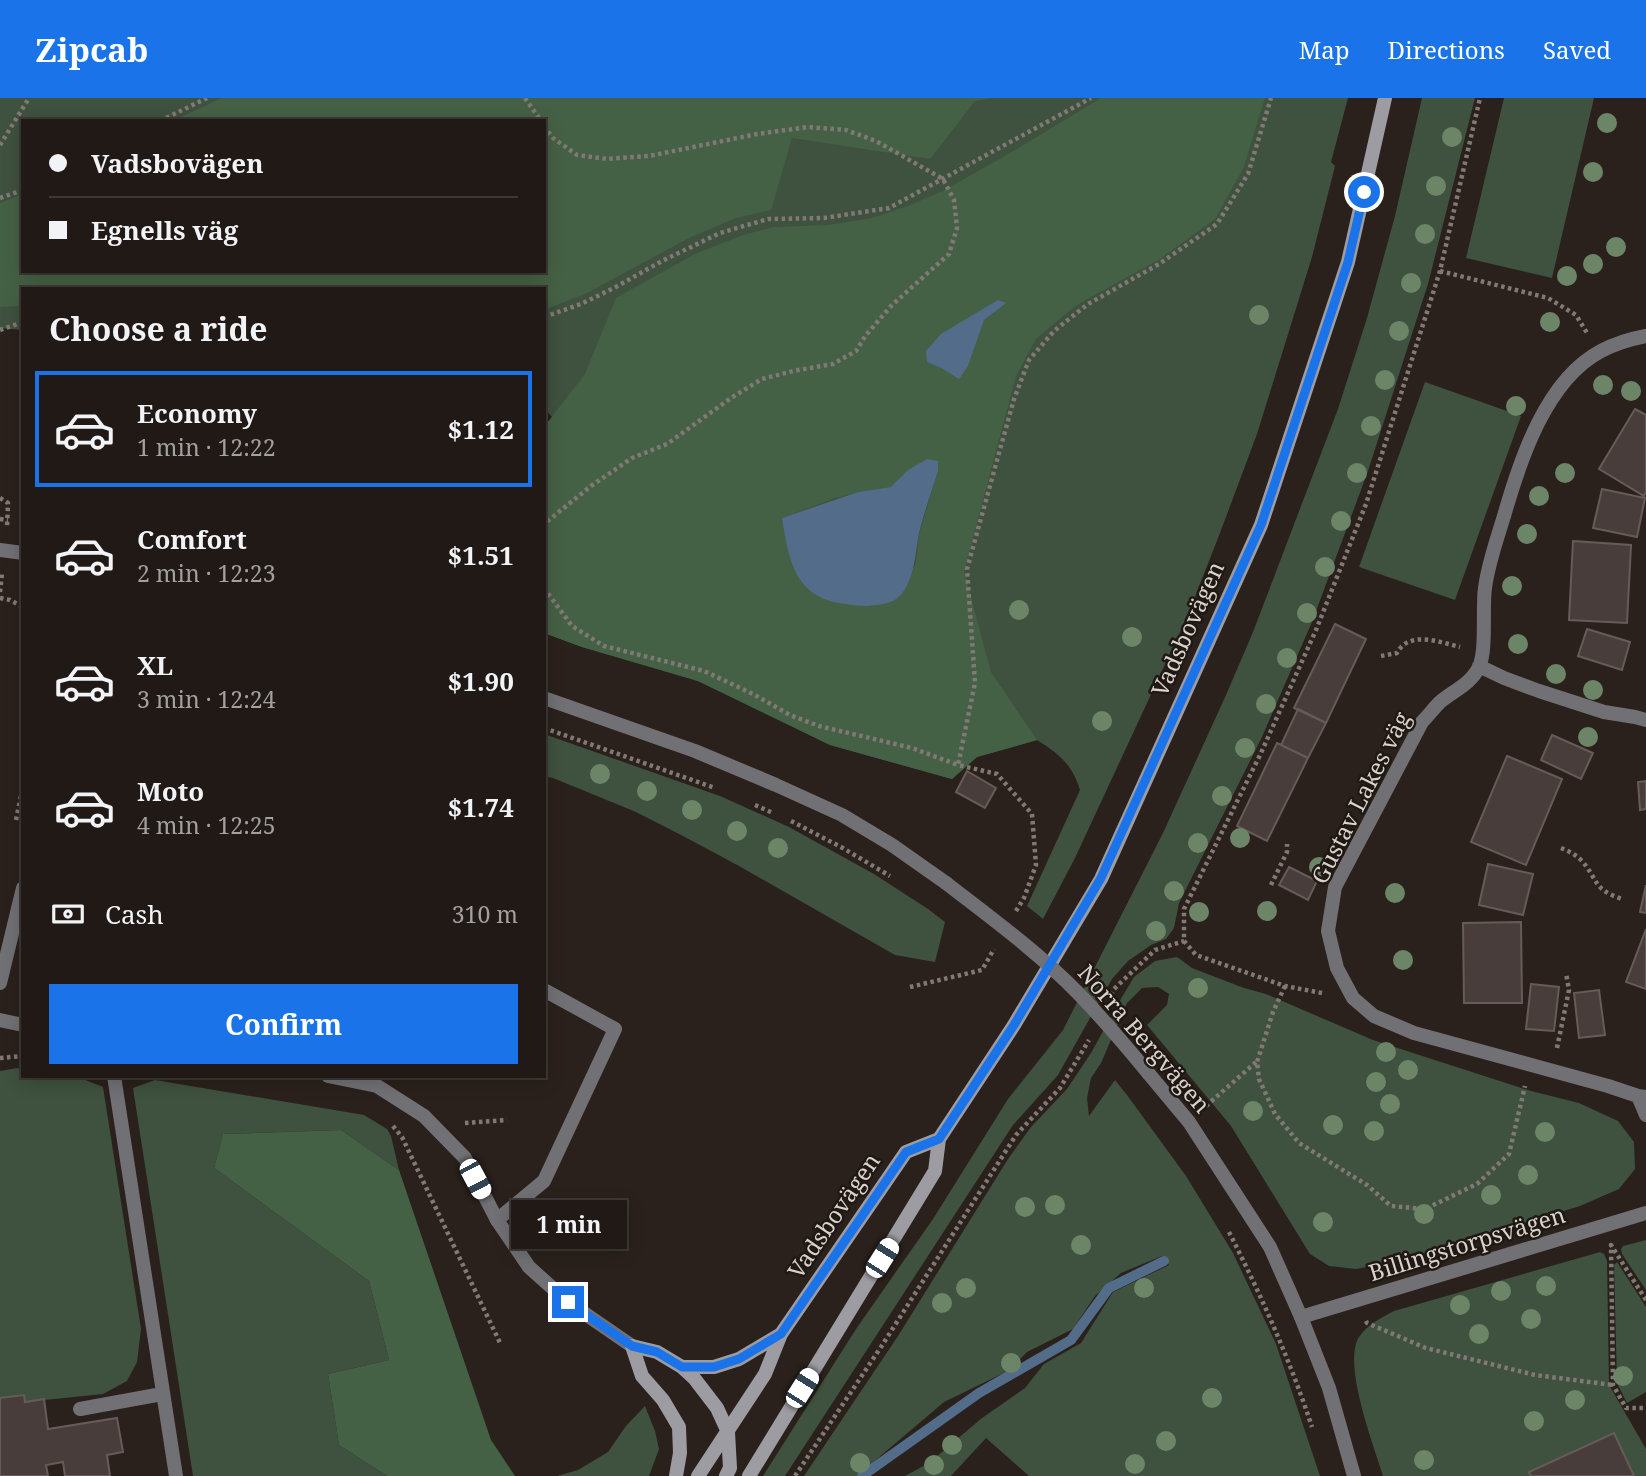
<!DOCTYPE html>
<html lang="en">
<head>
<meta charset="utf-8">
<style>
  body { margin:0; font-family:"Noto Serif",serif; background:#28221e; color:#f1f3f6; height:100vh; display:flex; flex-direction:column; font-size:26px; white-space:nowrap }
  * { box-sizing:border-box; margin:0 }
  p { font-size:23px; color:#a2a0a0 }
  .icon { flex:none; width:38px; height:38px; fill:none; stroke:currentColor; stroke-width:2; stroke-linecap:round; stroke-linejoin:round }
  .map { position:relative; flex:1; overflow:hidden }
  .sheet { position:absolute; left:21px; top:189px; width:525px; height:791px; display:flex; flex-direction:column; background:#201915; border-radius:0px; box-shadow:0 4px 18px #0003,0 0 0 2px #3d3834 }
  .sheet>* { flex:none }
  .guide { position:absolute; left:21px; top:21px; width:525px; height:154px; border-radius:0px; box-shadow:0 4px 18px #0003,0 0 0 2px #3d3834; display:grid; align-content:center; height:154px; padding:0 28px; background:#201915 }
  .end { position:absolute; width:32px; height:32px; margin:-16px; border:9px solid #1a73e8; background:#fff; box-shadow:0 0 0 4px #fff }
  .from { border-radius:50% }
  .bubble { position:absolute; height:49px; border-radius:0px; background:#201915; box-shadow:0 4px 18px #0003,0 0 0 2px #3d3834; font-size:23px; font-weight:700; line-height:49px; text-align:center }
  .car { position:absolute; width:21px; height:42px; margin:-21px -10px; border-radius:9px; box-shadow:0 0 5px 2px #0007; background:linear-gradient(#fff 24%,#345 0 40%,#fff 0 76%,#345 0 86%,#fff 0) }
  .guide b { display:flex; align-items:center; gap:24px; height:66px; font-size:26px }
  .guide b+b { border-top:2px solid #3d3834 }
  .guide i { width:18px; height:18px; background:#f1f3f6 }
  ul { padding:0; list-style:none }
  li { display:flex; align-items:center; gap:21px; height:116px; margin:0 14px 10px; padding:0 14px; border:4px solid transparent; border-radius:0px }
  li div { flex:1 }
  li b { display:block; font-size:26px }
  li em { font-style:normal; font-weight:700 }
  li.selected { border-color:#1a73e8 }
  li>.icon { width:63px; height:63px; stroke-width:1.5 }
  h2 { padding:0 28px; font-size:32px; line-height:84px }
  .pay { display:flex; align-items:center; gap:18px; height:77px; padding:0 28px; font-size:26px }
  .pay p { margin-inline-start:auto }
  .primary-button { display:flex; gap:14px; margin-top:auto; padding:14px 28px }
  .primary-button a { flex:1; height:80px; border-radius:0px; background:#1a73e8; color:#fff; font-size:28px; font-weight:700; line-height:80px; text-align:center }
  header { display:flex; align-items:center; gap:42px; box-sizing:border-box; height:98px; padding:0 35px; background:#1a73e8; color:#fff }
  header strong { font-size:33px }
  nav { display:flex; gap:38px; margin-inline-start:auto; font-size:24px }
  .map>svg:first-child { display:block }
  .green { fill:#3f513f; fill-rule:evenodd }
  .forest { fill:#456145; fill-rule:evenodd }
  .water { fill:#536c8a }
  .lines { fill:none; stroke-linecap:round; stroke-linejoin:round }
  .stream { stroke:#536c8a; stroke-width:10 }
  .building { fill:#493d3b; stroke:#675b59; stroke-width:2 }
  .path { stroke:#817975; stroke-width:4.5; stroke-dasharray:3.5 3.5; stroke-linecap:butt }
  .service { stroke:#717075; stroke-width:14 }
  .minor { stroke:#717075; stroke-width:14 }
  .tertiary { stroke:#717075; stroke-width:14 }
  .secondary { stroke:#9d9ca3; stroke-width:14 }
  .tertiary-bridge { stroke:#717075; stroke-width:14 }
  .tree { fill:#6d8567 }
  .route { stroke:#1a73e8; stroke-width:9 }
  .labels { text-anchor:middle; stroke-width:5; stroke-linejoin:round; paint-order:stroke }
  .street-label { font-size:23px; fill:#d8d2ce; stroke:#201813 }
</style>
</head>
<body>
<header>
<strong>Zipcab</strong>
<nav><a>Map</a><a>Directions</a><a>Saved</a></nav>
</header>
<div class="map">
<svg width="1646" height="1378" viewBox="0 0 1646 1378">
  <rect width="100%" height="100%" fill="#2a211c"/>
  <path class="green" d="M 0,0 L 1348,0 L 1331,64 L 1335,68 L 1312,159 L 1257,336 L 1220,435 L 1187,519 L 1075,760 L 1043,821 L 1027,808 L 1080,692 C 1072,666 1059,656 1037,642 L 977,659 L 952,681 L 830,647 L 698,583 L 582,549 L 544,535 L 544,329 L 552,319 L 544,310 L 544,191 L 23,191 L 23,232 L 0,230 ZM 23,23 L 544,23 L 544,173 L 23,173 Z
    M 1422,0 L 1475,0 L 1428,186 L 1368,373 L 1312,524 L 1262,639 L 1179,805 L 1174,830 L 1166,841 L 1151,847 L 1128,863 L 1112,881 L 1058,977 L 1013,1027 L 785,1378 L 763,1378 L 856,1231 L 933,1121 L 1008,1001 L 1063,932 L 1163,735 L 1226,597 L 1253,534 L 1338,311 L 1367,220 L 1395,118 Z
    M 1504,0 L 1594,0 L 1552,180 L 1466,160 Z
    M 1425,284 L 1521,318 L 1455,502 L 1359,469 Z
    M 544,636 L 720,698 L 789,729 L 874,776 L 928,811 L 945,824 L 935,864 L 895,857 L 739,768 L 683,738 L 636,714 L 553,680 L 544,678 Z
    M 1177,859 L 1192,870 L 1244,890 L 1266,896 L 1373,942 L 1531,993 L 1579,1005 L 1618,1023 L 1634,1044 L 1635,1071 L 1619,1091 L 1580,1108 L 1405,1162 L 1356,1171 L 1329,1168 L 1310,1156 L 1231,1028 L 1147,927 L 1167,907 L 1169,896 L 1158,889 L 1142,890 L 1127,905 L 1101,965 L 1091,980 L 1087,1000 L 1089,1018 L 1115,982 L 1127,997 L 1186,1078 L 1233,1155 L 1276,1246 L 1320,1378 L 1029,1378 L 986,1340 L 951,1378 L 905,1378 L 929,1365 L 982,1320 L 1025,1290 L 1044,1266 L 1081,1245 L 1113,1194 L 1169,1167 L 1162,1158 L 1121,1175 L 1095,1198 L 1073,1231 L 1027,1254 L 1008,1273 L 944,1304 L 857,1378 L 804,1378 L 898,1238 L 1008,1061 L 1031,1029 L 1067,991 L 1091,955 L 1122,899 L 1134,879 L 1155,863 Z
    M 17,970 L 23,971 L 23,978 L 75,978 L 103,989 L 141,1231 L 137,1264 L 127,1283 L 103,1296 L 25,1304 L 24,1297 L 0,1300 L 0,973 Z
    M 155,982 L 364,1017 L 387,1031 L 391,1038 L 399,1072 L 341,1032 L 223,1036 L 214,1070 L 369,1183 L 389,1262 L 328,1276 L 339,1347 L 387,1378 L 193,1378 L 133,990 Z
    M 1646,1142 L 1646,1192 L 1622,1156 L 1621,1151 L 1623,1148 Z
    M 1600,1154 L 1604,1156 L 1607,1163 L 1609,1287 L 1646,1351 L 1646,1378 L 1634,1378 L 1614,1335 L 1530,1373 L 1531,1378 L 1383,1378 C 1374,1348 1342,1266 1359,1239 C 1368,1226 1381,1220 1394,1213 Z
    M 1617,1164 L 1646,1209 L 1646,1294 L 1627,1305 L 1617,1285 L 1614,1167 Z
    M 645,1308 L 655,1333 L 659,1351 L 649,1378 L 557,1378 L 578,1372 L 608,1354 L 626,1328 Z"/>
  <path class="forest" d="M 222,0 L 993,0 L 975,3 L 930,61 L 792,40 L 771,112 L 736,120 L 689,140 L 587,195 L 544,212 L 544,191 L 23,191 L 23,208 L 0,209 L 0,105 L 23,96 L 23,173 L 544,173 L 544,23 L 172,23 Z
    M 1101,0 L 1265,0 L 1243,71 L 1215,121 L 1160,161 L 1075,208 L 1036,241 L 1016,278 L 964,473 L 991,574 L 1037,642 L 977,659 L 952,681 L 830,647 L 698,583 L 582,549 L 544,535 L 544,329 L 585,276 L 616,200 L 695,156 L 743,137 L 774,129 L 828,127 L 872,120 L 908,108 L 943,93 L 1017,51 ZM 1005,205 L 984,222 L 968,268 L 943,271 L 927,264 ZM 938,373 L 919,436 L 916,464 L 906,490 L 900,499 L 883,506 L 782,420 L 832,401 L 858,394 L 891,389 Z
    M 341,1032 L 399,1072 L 491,1342 L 515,1378 L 387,1378 L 339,1347 L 328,1276 L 389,1262 L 369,1183 L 214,1070 L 223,1036 Z"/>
  <path class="water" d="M 998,202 L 1006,205 L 984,222 L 968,268 L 959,281 L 943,271 L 927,264 L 926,253 L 941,236 Z
    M 927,361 L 938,363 L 938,373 C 932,393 924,414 919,435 C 915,456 915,478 902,496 C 894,506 878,507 867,508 C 860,508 853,507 845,506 C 795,500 789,463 782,420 L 858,394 L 891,389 L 908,372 Z"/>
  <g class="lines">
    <path class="stream" d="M 862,1378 L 979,1295 L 1071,1242 L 1109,1190 L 1164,1163"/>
  </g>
  <path class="building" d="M 1635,311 L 1646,317 L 1646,394 L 1644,398 L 1599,371 Z
    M 1602,391 L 1645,400 L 1637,439 L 1593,430 Z
    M 1573,443 L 1631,447 L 1627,525 L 1569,522 Z
    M 1335,526 L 1366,541 L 1326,625 L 1294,610 Z
    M 1587,531 L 1630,544 L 1622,572 L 1578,558 Z
    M 1298,611 L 1326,625 L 1308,660 L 1281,647 Z
    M 1552,637 L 1593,655 L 1581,681 L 1541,662 Z
    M 1277,645 L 1308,660 L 1267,743 L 1237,728 Z
    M 1507,658 L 1562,681 L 1526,767 L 1471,744 Z
    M 967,673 L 996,690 L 985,710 L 956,694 Z
    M 1646,683 L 1646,711 L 1640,712 L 1638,684 Z
    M 1488,766 L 1533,776 L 1523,817 L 1479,807 Z
    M 1289,769 L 1317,783 L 1308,802 L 1279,787 Z
    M 1646,787 L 1646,815 L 1640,814 Z
    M 1521,824 L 1522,905 L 1464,905 L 1463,825 Z
    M 1646,831 L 1646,891 L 1626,884 Z
    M 1531,886 L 1559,889 L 1554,933 L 1526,931 Z
    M 1599,892 L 1605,937 L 1579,940 L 1574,895 Z
    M 24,1297 L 25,1304 L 44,1301 L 48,1331 L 117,1320 L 123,1354 L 107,1357 L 110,1378 L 65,1378 L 63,1364 L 46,1367 L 48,1378 L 0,1378 L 0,1300 Z
    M 1614,1335 L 1634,1378 L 1531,1378 L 1529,1374 Z"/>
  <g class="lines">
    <path class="path" d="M 525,0 L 541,23
      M 160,23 L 207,0
      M 544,28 L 553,40 L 577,57 L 607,61 L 649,58 L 757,36 L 808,29 L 846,32 L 876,43 L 943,81 L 954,102 L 957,130 L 949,156 L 892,207 L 866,237 L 856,253 L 833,266 L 793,273 L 762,281 L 731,300 L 667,346 L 632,360 L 591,388 L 544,426
      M 0,47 L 29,0
      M 0,100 L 23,92
      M 1440,173 L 1548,200 L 1576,217 L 1587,235
      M 544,219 L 581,206 L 614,190 L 662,163 L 720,135 L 768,121 L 824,120 L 889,110 L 1091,0
      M 0,232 L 23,224
      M 0,400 L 8,405 L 7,429
      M 0,421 L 8,422
      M 544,490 L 572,528 L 604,548 L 704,573 L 753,596 L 790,617 L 819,628 L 912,650 L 958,667
      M 0,494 L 2,476
      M 0,500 L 10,502 L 23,509
      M 1381,558 L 1397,555 C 1409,532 1440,544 1460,549
      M 544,630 L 715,690
      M 755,707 L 773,715
      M 16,722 L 23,688
      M 791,723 L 841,749 L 890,778
      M 1561,750 C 1568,753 1575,756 1581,762 C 1599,782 1592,791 1622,801
      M 1271,787 L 1287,754 L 1287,746
      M 1016,813 L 1024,800 L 1036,767 L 1032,716 L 997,676 L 958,667 L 975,585 L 967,471 L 1014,301 L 1029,262 L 1054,233 L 1088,206 L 1159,166 L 1217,126 L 1248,76 L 1271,0
      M 1285,888 L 1273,914 L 1257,964 L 1259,981 L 1275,1016 L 1299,1045 L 1367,1087 L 1391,1108 L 1425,1111 L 1477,1086 L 1509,1056 L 1525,988
      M 910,889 L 982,872 L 994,851
      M 1322,895 L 1285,888 L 1196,857 L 1184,843 L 1184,811 L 1261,655 L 1316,532 L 1366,406 L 1440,173 L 1480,0
      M 1111,897 L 1114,891 L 1155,852 L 1184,843
      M 1557,950 L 1569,892 L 1566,875
      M 0,960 L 23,958
      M 1206,1008 L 1256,964
      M 465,1025 L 507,1022
      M 393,1028 L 402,1039 L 501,1247
      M 1229,1134 C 1261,1197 1290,1262 1312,1329
      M 1646,1202 L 1611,1147 L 1613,1287 L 1626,1310 L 1646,1310
      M 1366,1223 L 1367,1225 L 1426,1250 L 1535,1277 L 1613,1287
      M 795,1378 L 881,1249 L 1016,1037 L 1060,990 L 1089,942"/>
    <path class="service" d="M 114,978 L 176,1378
      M 497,1122 L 544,1083 L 615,931 L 544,892
      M 80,1311 L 162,1296"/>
    <path class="minor" d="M 1646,238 C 1630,241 1616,245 1601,253 C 1546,282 1520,362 1504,418 C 1497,441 1488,466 1485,490 C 1482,510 1487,552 1479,569 C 1471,586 1453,593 1440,604 C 1434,610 1428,618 1422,624 L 1335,789 L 1328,833 L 1337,870 L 1353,900 L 1374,918 L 1414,935 L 1608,988 L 1638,998 L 1646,999
      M 1479,568 L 1504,580 L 1539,593 L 1604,614 L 1635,619 L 1646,622
      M 0,885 L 23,790
      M 0,922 L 23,927
      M 328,978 L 377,988 L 424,1018 L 465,1060 L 497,1122 L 529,1169 L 568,1204 L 632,1248
      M 1638,998 L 1646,1017
      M 1301,1219 L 1646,1115"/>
    <path class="tertiary" d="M 0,452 L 23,455
      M 544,600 L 695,653 L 776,687 L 842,717 L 892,747 L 946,785
      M 1149,976 L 1189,1024 L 1270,1149 L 1301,1219 L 1329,1290 L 1354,1378"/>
    <path class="secondary" d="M 632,1248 L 657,1254 L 682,1269 L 694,1280 L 717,1310 L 728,1334 L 730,1370 L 726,1378
      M 632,1248 L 642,1278 L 663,1302 L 679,1329 L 680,1355 L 676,1378
      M 682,1269 L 714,1269 L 739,1261 L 781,1236
      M 698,1378 L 765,1276 L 781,1236 L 906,1054 L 939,1041
      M 749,1378 L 935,1073 L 939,1041 L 1014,927 L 1101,781 L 1261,427 L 1348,164 L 1385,0"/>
    <path class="tertiary-bridge" d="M 946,785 C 991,820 1038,854 1078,895 C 1103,921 1126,948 1149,976"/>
  </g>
  <g class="tree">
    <circle cx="1607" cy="25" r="10"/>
    <circle cx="1452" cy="39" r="10"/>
    <circle cx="1593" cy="74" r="10"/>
    <circle cx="1436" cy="88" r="10"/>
    <circle cx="1425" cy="136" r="10"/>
    <circle cx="1616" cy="149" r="10"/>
    <circle cx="1593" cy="166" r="10"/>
    <circle cx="1567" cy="178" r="10"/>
    <circle cx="1411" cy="185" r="10"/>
    <circle cx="1259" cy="217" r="10"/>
    <circle cx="1550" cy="224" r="10"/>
    <circle cx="1399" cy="233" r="10"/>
    <circle cx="1385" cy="282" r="10"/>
    <circle cx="1603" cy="287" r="10"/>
    <circle cx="1631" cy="293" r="10"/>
    <circle cx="1516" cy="308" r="10"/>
    <circle cx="1371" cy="328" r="10"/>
    <circle cx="1357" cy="375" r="10"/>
    <circle cx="1565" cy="375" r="10"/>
    <circle cx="1539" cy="398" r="10"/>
    <circle cx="1341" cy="423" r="10"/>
    <circle cx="1527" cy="436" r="10"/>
    <circle cx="1325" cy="469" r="10"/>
    <circle cx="1512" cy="488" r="10"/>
    <circle cx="1019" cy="512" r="10"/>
    <circle cx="1307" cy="515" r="10"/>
    <circle cx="1132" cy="539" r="10"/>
    <circle cx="1518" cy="546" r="10"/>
    <circle cx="1287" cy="560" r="10"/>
    <circle cx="1556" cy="576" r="10"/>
    <circle cx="1593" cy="592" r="10"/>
    <circle cx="1266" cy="606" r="10"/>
    <circle cx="1102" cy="623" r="10"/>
    <circle cx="1588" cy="639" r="10"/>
    <circle cx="1245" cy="650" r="10"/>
    <circle cx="600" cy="676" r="10"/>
    <circle cx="647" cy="693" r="10"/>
    <circle cx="1222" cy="698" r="10"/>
    <circle cx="692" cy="712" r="10"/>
    <circle cx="737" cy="733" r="10"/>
    <circle cx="1240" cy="740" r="10"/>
    <circle cx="1198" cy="745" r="10"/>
    <circle cx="778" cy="750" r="10"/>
    <circle cx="1319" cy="769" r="10"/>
    <circle cx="1174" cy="793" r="10"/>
    <circle cx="1395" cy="795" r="10"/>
    <circle cx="1267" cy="813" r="10"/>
    <circle cx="1199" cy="814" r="10"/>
    <circle cx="1156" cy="833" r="10"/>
    <circle cx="1403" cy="862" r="10"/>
    <circle cx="1198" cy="890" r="10"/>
    <circle cx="1386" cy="954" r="10"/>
    <circle cx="1408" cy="972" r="10"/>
    <circle cx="1376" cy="984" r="10"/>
    <circle cx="1390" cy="1006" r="10"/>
    <circle cx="1253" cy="1013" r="10"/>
    <circle cx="1333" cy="1027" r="10"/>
    <circle cx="1374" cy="1033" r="10"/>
    <circle cx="1545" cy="1034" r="10"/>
    <circle cx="1528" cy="1077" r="10"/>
    <circle cx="1491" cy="1097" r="10"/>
    <circle cx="1055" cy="1107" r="10"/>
    <circle cx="1025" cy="1109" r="10"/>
    <circle cx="1424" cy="1116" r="10"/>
    <circle cx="1323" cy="1124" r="10"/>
    <circle cx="1081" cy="1147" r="10"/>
    <circle cx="1546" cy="1188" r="10"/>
    <circle cx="966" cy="1190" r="10"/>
    <circle cx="1144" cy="1190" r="10"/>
    <circle cx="1501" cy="1193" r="10"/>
    <circle cx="942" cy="1205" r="10"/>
    <circle cx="1460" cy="1207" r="10"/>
    <circle cx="1531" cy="1221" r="10"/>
    <circle cx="1479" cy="1236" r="10"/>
    <circle cx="1011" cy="1265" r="10"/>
    <circle cx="1623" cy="1278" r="10"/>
    <circle cx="1212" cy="1300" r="10"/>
    <circle cx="1575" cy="1302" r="10"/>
    <circle cx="1534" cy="1323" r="10"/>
    <circle cx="1166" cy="1343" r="10"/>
    <circle cx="952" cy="1347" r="10"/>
    <circle cx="1424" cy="1362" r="10"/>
    <circle cx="860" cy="1365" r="10"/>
    <circle cx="1135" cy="1366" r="10"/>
    <circle cx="934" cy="1367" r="10"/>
  </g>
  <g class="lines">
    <path class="route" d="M 568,1204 L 632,1248 L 657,1254 L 682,1269 L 714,1269 L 739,1261 L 781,1236 L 906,1054 L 939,1041 L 1014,927 L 1101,780 L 1261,427 L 1348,164 L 1364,94"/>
  </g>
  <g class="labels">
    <g class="street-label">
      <text transform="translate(1188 531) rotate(-66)" y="8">Vadsbovägen</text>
      <text transform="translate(1361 700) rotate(-63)" y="8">Gustav Lakes väg</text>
      <text transform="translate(1144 941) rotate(49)" y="8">Norra Bergvägen</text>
      <text transform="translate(834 1118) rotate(-56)" y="8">Vadsbovägen</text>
      <text transform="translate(1467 1146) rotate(-17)" y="8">Billingstorpsvägen</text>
    </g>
  </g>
</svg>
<i class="end from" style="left:1364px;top:94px"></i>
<i class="end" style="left:568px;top:1204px"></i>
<div class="bubble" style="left:511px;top:1102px;width:116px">1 min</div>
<i class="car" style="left:475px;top:1081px;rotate:152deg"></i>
<i class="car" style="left:882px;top:1160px;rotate:32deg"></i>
<i class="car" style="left:802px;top:1290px;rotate:32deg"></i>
<div class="guide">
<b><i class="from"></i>Vadsbovägen</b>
<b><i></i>Egnells väg</b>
</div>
<section class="sheet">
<h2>Choose a ride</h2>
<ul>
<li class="selected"><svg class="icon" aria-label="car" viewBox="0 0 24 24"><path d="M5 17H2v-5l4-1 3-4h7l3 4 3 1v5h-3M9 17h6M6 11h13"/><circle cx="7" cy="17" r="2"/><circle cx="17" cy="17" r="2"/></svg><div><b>Economy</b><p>1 min · 12:22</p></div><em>$1.12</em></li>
<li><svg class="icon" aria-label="car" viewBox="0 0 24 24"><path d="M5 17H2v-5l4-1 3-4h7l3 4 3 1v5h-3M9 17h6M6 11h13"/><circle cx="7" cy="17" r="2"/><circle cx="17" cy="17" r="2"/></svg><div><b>Comfort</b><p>2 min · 12:23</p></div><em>$1.51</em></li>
<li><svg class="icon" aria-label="car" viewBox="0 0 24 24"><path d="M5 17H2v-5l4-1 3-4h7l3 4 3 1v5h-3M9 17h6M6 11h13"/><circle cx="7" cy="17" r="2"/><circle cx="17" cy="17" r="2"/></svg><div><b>XL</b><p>3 min · 12:24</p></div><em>$1.90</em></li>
<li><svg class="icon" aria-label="car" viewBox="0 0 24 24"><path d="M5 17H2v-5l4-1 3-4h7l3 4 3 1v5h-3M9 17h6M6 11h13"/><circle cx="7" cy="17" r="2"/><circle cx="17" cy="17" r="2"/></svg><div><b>Moto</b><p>4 min · 12:25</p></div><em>$1.74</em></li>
</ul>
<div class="pay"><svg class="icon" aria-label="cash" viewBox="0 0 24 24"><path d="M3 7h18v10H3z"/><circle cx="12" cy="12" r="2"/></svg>Cash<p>310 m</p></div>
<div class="primary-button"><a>Confirm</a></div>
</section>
</div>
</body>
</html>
